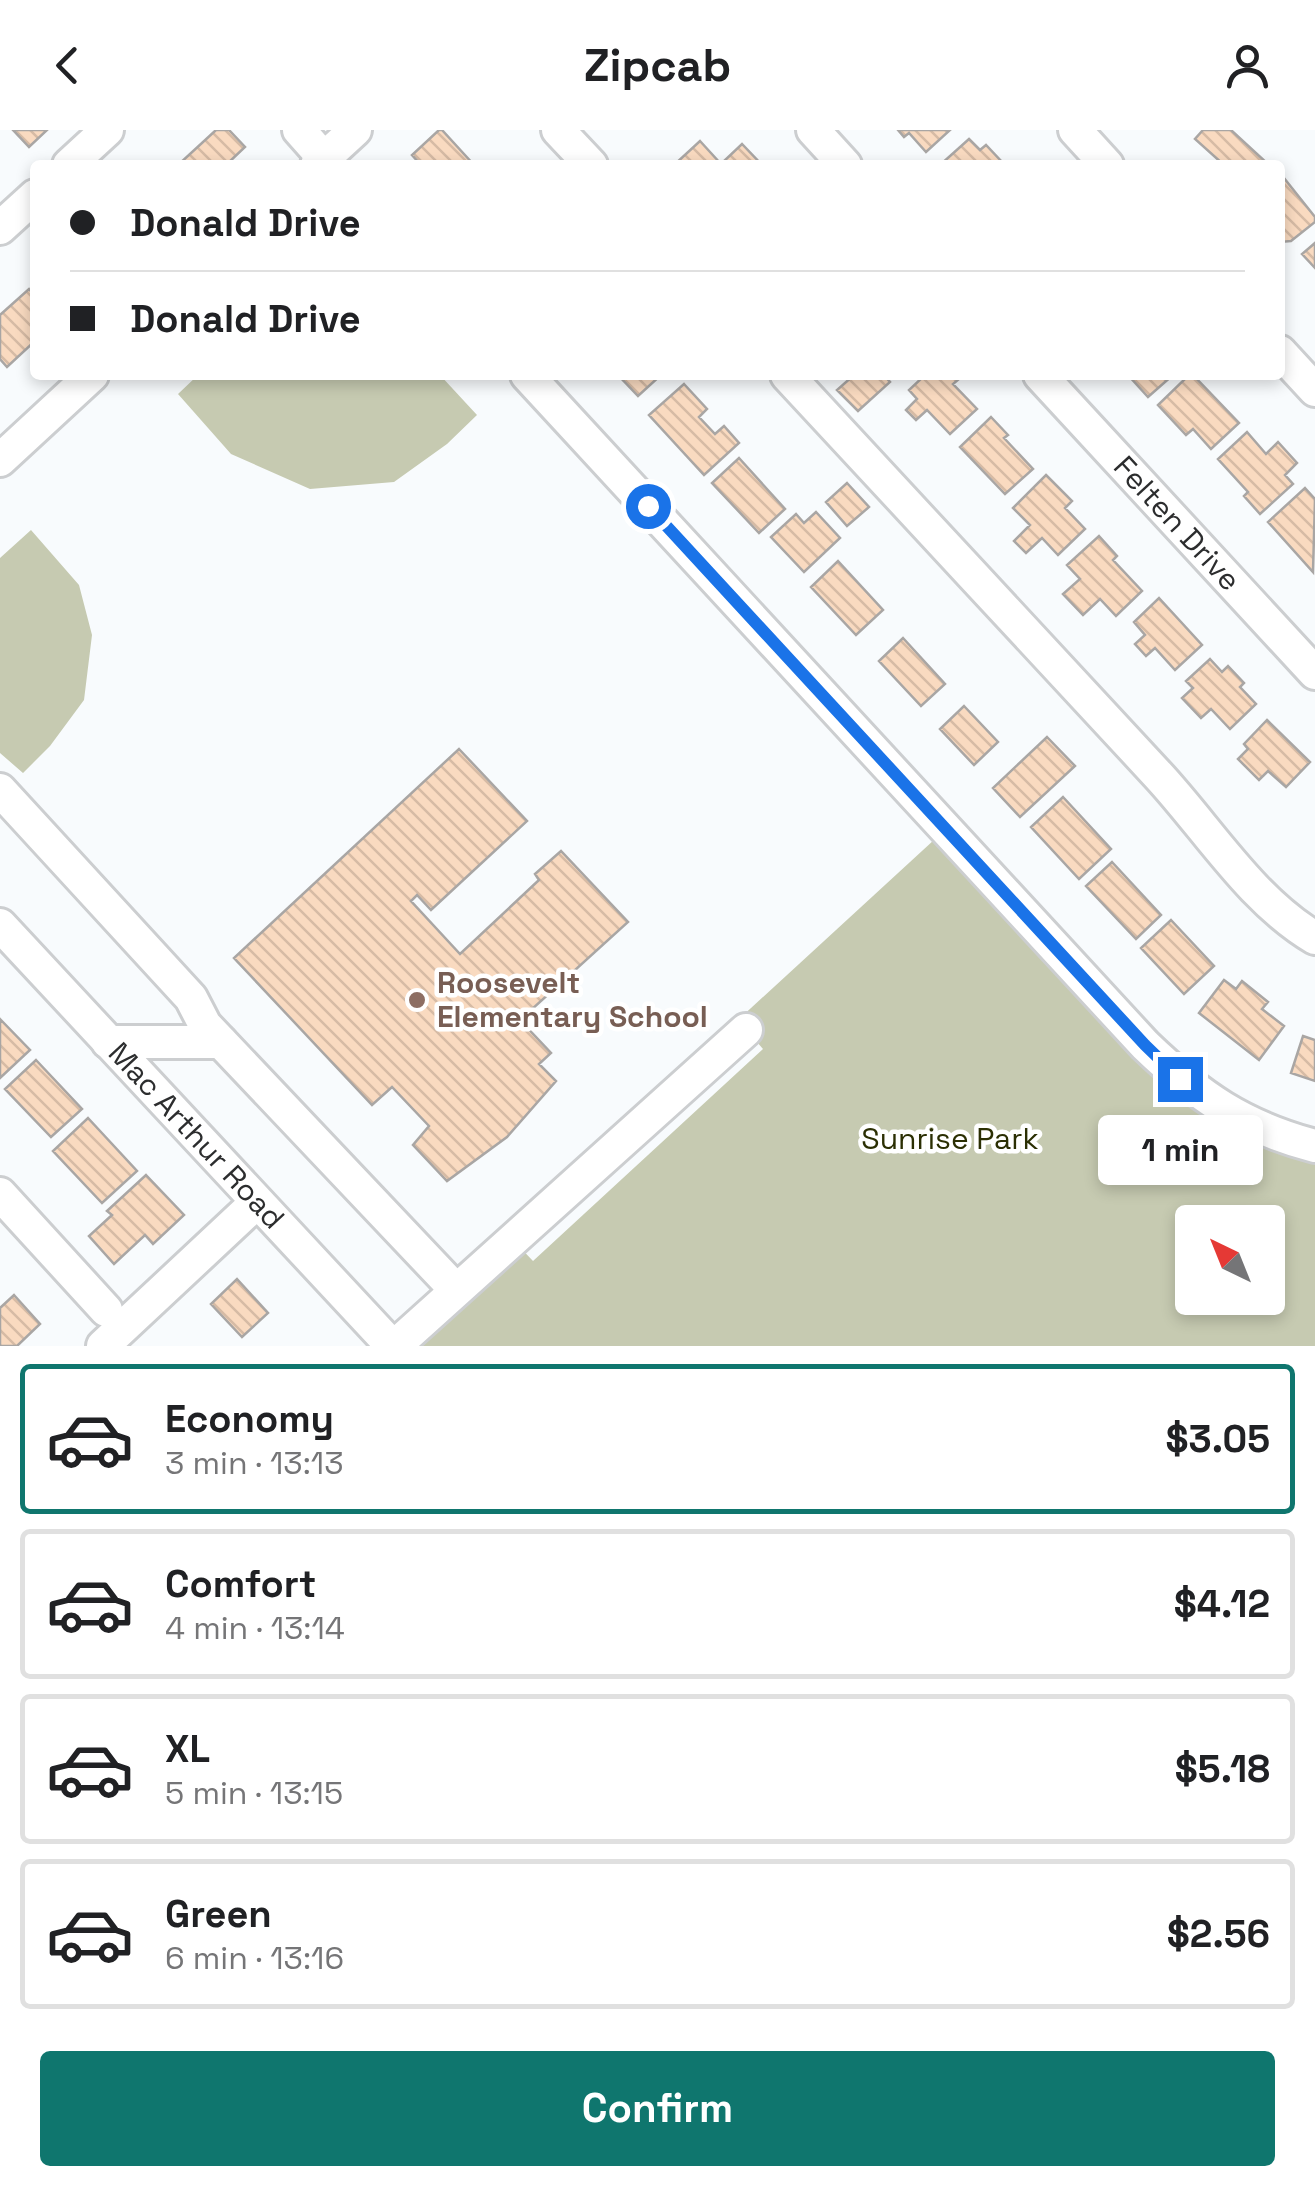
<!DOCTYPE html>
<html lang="en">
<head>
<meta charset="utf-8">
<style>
  body { margin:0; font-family:"Space Grotesk",sans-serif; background:#f2f2f2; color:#202124; height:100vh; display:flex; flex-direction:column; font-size:38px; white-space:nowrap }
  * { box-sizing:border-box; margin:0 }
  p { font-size:32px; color:#757577 }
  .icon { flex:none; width:55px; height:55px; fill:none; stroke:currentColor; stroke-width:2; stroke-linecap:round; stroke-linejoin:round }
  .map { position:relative; height:1216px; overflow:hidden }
  .details { display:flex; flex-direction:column; background:#fff; flex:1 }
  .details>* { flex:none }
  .top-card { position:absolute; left:30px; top:30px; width:1255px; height:220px; border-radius:10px; box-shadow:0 5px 15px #0003; display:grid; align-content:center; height:220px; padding:0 40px; background:#fff }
  .needle { width:65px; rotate:317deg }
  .tools { position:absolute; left:1175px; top:1075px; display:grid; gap:20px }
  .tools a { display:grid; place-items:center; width:110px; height:110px; border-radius:10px; background:#fff; box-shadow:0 5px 15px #0003; font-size:50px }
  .end { position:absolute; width:45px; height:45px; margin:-22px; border:12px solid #1a73e8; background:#fff; box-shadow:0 0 0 5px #fff }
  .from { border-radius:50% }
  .bubble { position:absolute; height:70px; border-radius:10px; background:#fff; box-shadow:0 5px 15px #0003; font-size:32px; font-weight:600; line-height:70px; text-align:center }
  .top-card b { display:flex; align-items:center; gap:35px; height:95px; font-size:38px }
  .top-card b+b { border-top:2px solid #e0e0e0 }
  .top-card i { width:25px; height:25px; background:#202124 }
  ul { padding:18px 0 0; list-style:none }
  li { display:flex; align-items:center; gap:30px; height:150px; margin:0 20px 15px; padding:0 20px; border:5px solid #e0e0e0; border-radius:10px }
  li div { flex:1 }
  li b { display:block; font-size:38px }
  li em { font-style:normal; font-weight:600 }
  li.on { border-color:#0f766e }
  li>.icon { width:90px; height:90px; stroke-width:1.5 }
  .cta { display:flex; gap:20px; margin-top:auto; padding:20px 40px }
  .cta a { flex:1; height:115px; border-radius:10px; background:#0f766e; color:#fff; font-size:40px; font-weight:600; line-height:115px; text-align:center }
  header { display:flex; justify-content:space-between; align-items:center; height:130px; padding:0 40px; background:#fff; font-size:45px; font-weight:600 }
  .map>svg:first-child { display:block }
  .green { fill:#c6cab1; fill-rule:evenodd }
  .building { fill:url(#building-back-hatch); stroke:#a9a6a4; stroke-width:2.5 }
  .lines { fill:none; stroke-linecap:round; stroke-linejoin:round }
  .minor-casing { stroke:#ccced0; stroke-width:38 }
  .minor { stroke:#fff; stroke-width:32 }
  .route { stroke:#1a73e8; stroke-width:12 }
  .education-dot { fill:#8d6e63; stroke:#fff; stroke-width:4 }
  .labels { text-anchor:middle; stroke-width:9; stroke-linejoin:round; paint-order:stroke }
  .street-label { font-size:30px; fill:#2c2d2e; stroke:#fff }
  .education-label { font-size:30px; font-weight:bold; fill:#785e54; stroke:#fff; text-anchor:start }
  .park-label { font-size:30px; fill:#2b2f03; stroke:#fff }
</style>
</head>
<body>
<header><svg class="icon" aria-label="back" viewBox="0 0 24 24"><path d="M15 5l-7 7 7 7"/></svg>Zipcab<svg class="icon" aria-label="person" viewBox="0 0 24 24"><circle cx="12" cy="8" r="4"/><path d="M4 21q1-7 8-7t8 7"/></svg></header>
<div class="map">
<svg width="1315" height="1216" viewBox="0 0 1315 1216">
  <defs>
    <pattern id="building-back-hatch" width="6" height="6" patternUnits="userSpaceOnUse" patternTransform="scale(2.5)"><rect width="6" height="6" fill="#f9dac0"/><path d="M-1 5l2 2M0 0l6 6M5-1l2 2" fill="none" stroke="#d6bba5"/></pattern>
  </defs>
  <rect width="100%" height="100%" fill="#f8fbfd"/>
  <path class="green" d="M 198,245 L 440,245 L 477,285 L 447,314 L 394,352 L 310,359 L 231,324 L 178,264 Z
    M 31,400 L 79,455 L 92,505 L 84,570 L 50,616 L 23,643 L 0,623 L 0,428 Z
    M 947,698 L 1145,915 L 1315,1016 L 1315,1216 L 395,1216 L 512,1109 L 533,1131 L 763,919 L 738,890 ZM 1192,1092 L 1268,1092 L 1268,1168 L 1192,1168 Z"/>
  <path class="building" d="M 13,0 L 47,0 L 29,17 Z
    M 216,0 L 229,0 L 245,17 L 226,35 L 178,35 Z
    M 439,0 L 442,0 L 474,35 L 421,35 L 412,25 Z
    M 898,0 L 950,0 L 926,22 L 909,3 L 904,7 Z
    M 1203,0 L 1231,0 L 1268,34 L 1224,35 L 1195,9 Z
    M 969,9 L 980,20 L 986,15 L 1002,32 L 999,35 L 940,35 Z
    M 700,11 L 721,34 L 742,14 L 762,35 L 674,35 Z
    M 1280,43 L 1315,87 L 1315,92 L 1291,111 L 1280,112 Z
    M 1315,113 L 1315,138 L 1302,124 Z
    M 29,159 L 35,166 L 35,211 L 7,237 L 0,229 L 0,185 Z
    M 618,245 L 661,245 L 638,266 Z
    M 854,245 L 884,245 L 890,252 L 858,281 L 837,260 Z
    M 925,245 L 955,245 L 959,249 L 953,254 L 977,279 L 950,304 L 927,280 L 916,290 L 906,280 L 917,269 L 909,260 Z
    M 1128,245 L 1173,245 L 1148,267 Z
    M 1189,245 L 1193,245 L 1239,293 L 1211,319 L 1193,299 L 1186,305 L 1158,275 Z
    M 684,254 L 707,279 L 699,287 L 715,304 L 724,296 L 739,313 L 704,345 L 649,285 Z
    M 991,287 L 1008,305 L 1004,308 L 1033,339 L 1005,364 L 960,317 Z
    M 1247,302 L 1266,324 L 1278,312 L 1297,333 L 1285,345 L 1293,354 L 1260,384 L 1244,366 L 1248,362 L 1218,329 Z
    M 739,328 L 785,379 L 759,403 L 712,353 Z
    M 1046,345 L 1072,371 L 1065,378 L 1085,399 L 1058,425 L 1042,408 L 1026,423 L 1014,411 L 1030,395 L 1013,378 Z
    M 847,353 L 869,377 L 847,396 L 826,372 Z
    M 1305,358 L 1315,369 L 1313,442 L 1268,392 Z
    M 816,382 L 840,408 L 804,442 L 771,407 L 796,384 L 804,393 Z
    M 1099,406 L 1117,426 L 1113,430 L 1142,461 L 1116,486 L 1100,469 L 1083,485 L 1063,464 L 1080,449 L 1067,435 Z
    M 838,431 L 883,480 L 856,505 L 811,457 Z
    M 1159,468 L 1202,515 L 1175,540 L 1155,518 L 1146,526 L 1135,514 L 1145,505 L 1134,492 Z
    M 903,508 L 945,554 L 921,576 L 879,531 Z
    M 1210,529 L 1222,542 L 1228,536 L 1244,553 L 1240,557 L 1256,574 L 1230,599 L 1211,579 L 1201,588 L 1182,568 L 1193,558 L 1186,551 Z
    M 964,576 L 998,612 L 974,635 L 940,599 Z
    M 1267,590 L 1310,632 L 1286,657 L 1268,641 L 1259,650 L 1238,629 L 1248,619 L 1244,614 Z
    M 1047,607 L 1075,636 L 1020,687 L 993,658 Z
    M 459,619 L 527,691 L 431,780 L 417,765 L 411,771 L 460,824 L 539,750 L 535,744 L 561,721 L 628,792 L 520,890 L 551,923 L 539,934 L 556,951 L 507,1007 L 447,1051 L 413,1015 L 429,996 L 392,957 L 372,975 L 234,828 Z
    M 1063,667 L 1111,719 L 1079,749 L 1031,697 Z
    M 1112,732 L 1161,785 L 1136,809 L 1086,756 Z
    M 1171,790 L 1214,836 L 1184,864 L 1141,818 Z
    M 1224,850 L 1236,859 L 1242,851 L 1268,872 L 1262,879 L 1284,896 L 1259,930 L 1199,883 Z
    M 0,889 L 30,920 L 0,948 Z
    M 1303,906 L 1315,910 L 1315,951 L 1291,943 Z
    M 36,930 L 82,979 L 51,1007 L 5,959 Z
    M 88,988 L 137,1041 L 102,1073 L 53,1021 Z
    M 146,1045 L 184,1085 L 153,1114 L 145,1105 L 114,1134 L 89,1106 L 112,1085 L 107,1081 Z
    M 237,1149 L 268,1183 L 242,1207 L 211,1174 Z
    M 14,1165 L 40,1194 L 17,1216 L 0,1216 L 0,1178 Z"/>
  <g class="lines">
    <g class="minor-casing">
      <g id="minor">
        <path d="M 299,0 L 330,35"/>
        <path d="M 558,0 L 591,35"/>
        <path d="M 813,0 L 845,35"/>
        <path d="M 1075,0 L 1107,35"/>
        <path d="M 69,35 L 107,0"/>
        <path d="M 317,35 L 355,0"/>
        <path d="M 0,98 L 35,66"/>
        <path d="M 1280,222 L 1315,260"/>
        <path d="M 527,245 L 1145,915 C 1199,967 1243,997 1315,1016"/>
        <path d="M 787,245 C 911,378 1034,512 1158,645 C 1208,699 1251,770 1315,808"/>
        <path id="s1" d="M 1040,245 L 1315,543"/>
        <path d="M 0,330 L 92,245"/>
        <path d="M 0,660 L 191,868 L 205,895 L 456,1160"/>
        <path id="s2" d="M 0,795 L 392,1216"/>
        <path d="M 108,912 L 221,912"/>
        <path d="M 0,1064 L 106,1180"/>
        <path d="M 103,1216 L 257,1072"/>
        <path d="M 395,1216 L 746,900"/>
      </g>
    </g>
    <use href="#minor" class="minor"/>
  </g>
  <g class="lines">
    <path class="route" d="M 648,376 L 1145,915 L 1180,949"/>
  </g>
  <circle class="education-dot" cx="417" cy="870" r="10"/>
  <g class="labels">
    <g class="street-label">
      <text dy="10" stroke="none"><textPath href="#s1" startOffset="202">Felten Drive</textPath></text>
      <text dy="10" stroke="none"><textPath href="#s2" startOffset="288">Mac Arthur Road</textPath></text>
    </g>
    <g class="education-label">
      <text x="437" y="863">Roosevelt<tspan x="437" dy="34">Elementary School</tspan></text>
    </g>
    <g class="park-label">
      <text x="950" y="1019">Sunrise Park</text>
    </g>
  </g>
</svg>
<div class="tools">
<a><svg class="needle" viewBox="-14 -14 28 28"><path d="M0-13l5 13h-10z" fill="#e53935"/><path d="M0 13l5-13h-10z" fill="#757577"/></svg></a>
</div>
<i class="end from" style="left:648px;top:376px"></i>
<i class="end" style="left:1180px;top:949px"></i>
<div class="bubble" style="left:1098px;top:985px;width:165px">1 min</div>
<div class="top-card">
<b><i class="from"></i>Donald Drive</b>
<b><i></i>Donald Drive</b>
</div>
</div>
<section class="details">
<ul>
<li class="on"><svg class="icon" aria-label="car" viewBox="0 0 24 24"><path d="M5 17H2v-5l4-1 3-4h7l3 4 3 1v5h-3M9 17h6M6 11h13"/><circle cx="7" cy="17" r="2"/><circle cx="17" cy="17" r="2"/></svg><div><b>Economy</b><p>3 min · 13:13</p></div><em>$3.05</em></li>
<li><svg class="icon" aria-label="car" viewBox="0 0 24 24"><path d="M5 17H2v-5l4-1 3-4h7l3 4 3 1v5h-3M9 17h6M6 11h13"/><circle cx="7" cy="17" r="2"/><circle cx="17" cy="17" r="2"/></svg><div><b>Comfort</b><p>4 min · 13:14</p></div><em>$4.12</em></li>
<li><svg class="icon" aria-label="car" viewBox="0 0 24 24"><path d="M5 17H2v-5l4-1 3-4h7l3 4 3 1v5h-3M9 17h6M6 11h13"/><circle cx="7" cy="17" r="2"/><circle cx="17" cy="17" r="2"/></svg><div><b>XL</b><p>5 min · 13:15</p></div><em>$5.18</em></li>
<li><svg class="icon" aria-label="car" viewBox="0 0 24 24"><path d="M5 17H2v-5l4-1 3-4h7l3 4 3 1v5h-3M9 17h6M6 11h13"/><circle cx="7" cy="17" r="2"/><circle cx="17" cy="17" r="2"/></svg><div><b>Green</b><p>6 min · 13:16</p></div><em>$2.56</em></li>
</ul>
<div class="cta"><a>Confirm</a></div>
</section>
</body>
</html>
